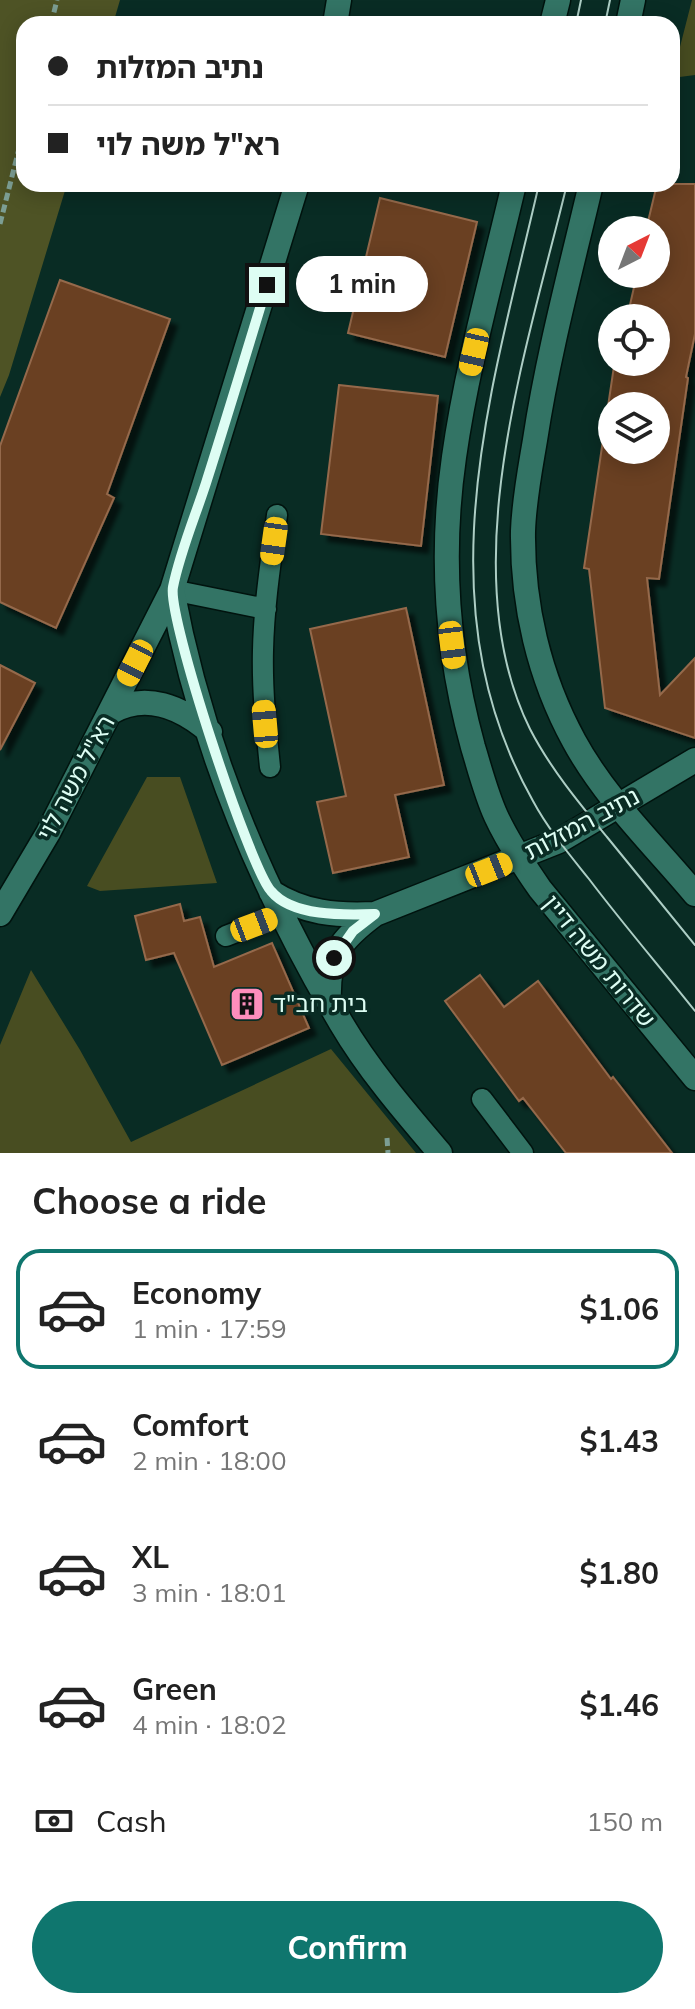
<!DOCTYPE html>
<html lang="en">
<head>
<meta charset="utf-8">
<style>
  body { margin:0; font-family:Mulish,"Noto Sans Hebrew",sans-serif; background:#f6f6f6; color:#222; height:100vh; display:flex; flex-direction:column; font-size:30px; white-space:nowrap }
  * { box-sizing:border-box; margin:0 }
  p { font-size:26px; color:#767676 }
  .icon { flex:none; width:44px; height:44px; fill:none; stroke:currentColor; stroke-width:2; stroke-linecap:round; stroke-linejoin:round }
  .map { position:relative; height:1153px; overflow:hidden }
  .sheet { display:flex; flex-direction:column; background:#fff; flex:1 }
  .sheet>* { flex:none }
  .banner { position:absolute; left:16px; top:16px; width:664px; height:176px; border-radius:24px; box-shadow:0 4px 20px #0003; display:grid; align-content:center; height:176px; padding:0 32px; background:#fff }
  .needle { width:52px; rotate:42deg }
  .fabs { position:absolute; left:598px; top:216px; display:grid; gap:16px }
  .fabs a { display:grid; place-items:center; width:72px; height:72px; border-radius:50%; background:#fff; box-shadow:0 4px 20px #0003; font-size:40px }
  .end { position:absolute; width:36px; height:36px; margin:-18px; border:10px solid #ddfdf3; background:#111; box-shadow:0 0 0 4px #111 }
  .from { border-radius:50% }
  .bubble { position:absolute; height:56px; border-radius:28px; background:#fff; box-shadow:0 4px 20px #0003; font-size:26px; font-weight:700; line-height:56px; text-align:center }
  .car { position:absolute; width:24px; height:48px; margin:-24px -12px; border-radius:10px; box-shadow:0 0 6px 2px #0007; background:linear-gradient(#f5c518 24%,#345 0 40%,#f5c518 0 76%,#345 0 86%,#f5c518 0) }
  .banner b { display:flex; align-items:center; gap:28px; height:76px; font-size:30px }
  .banner b+b { border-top:2px solid #e0e0e0 }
  .banner i { width:20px; height:20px; background:#222 }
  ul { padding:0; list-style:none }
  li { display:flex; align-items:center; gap:24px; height:120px; margin:0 16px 12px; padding:0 16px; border:4px solid transparent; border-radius:24px }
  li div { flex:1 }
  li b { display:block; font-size:30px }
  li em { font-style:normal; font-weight:700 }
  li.active { border-color:#0f766e }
  li>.icon { width:72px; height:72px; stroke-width:1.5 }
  h2 { padding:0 32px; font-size:36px; line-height:96px }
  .pay { display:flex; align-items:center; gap:20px; height:88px; padding:0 32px; font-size:30px }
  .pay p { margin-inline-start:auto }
  .button { display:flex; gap:16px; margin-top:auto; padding:16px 32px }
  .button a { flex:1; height:92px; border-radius:48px; background:#0f766e; color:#fff; font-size:32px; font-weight:700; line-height:92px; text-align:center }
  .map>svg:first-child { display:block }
  .green { fill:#484d21 }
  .forest { fill:#4e5325 }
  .building { fill:#6a4123; stroke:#95694b; stroke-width:2; fill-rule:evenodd; filter:url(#shadow) }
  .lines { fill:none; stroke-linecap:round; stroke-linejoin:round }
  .service-casing { stroke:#01130e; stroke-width:23 }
  .minor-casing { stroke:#01130e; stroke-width:27 }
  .tertiary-casing { stroke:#01130e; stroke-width:27 }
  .path { stroke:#7c9e94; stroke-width:5; stroke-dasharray:8 4; stroke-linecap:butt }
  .service { stroke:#337465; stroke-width:20 }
  .minor { stroke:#337465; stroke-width:24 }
  .tertiary { stroke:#337465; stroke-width:24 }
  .tram { stroke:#adcec5; stroke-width:2 }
  .route { stroke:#ddfdf3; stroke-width:10 }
  .labels { text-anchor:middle; stroke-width:7; stroke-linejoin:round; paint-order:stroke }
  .street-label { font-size:24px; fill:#ddfdf3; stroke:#092c24 }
  .poi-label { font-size:24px; fill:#ddfdf3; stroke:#092c24; text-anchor:start }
</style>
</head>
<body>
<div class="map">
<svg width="695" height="1153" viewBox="0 0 695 1153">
  <defs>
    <filter id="shadow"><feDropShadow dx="7" dy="7" stdDeviation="2" flood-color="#0009"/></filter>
  </defs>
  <rect width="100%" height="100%" fill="#092c24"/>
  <path class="green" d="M 692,0 L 695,0 L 695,75 L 672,78 Z
    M 147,777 L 180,777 L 217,883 L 100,891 L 87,886 Z
    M 31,970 L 80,1050 L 131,1142 L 331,1049 L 416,1153 L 0,1153 L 0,1045 Z"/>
  <path class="forest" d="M 0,0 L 120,0 L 113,24 L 24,24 L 24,184 L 67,184 L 9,375 L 0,397 Z"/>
  <path class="building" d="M 657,184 L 695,184 L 695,334 L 686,377 L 688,378 L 659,579 L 647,578 L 660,695 L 695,658 L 695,738 L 605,708 L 589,569 L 584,568 L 614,366 L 617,367 L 618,362 L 656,362 L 656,318 L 627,318 L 637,274 L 656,274 L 656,230 L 646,230 ZM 612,406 L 656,406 L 656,450 L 612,450 Z
    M 380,198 L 477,222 L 445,357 L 348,333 Z
    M 60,280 L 170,319 L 107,494 L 114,498 L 56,628 L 0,602 L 0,446 Z
    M 339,385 L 438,396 L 421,546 L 321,534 Z
    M 406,608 L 444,785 L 395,795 L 409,857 L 333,873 L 317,802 L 346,796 L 310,629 Z
    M 0,665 L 35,683 L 0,750 Z
    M 180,904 L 184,921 L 200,917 L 214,967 L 272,943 L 309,1028 L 222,1065 L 174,953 L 146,960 L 135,916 Z
    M 480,975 L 504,1007 L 538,981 L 611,1079 L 613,1077 L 672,1153 L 566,1153 L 523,1098 L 519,1101 L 445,1001 Z"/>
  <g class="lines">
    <g class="service-casing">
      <path id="service" d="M 172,590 L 266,609
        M 270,767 C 266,728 262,690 263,650 C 264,605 271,560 277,515
        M 226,936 L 282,914
        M 482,1099 L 523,1153"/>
    </g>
    <g class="minor-casing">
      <path id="minor" d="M 335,24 L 339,0
        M 172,590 C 200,742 262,890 341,1023 C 368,1069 405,1112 440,1153
        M 111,712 C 146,692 181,707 210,732
        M 271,892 C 304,913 336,916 375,914
        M 0,914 L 48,833 L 172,590 L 297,184
        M 329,1001 C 327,956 340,940 375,914 L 559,841 L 695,760"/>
    </g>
    <g class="tertiary-casing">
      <path id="tertiary" d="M 552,24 L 558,0
        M 628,24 L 633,0
        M 514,184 C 493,274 467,365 454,457 C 440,554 447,653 473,747 C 480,770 486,794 496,816 C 508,842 524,866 540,889 L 695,1078
        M 591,184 C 571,269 548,354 535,440 C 530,470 524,500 523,531 C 522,604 539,677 574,741 C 605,798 654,845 695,894"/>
    </g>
    <path class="path" d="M 51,24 L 57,0
      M 0,224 L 24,129
      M 387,1138 L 388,1153"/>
    <use href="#service" class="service"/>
    <use href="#minor" class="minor"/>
    <use href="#tertiary" class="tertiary"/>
    <path class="tram" d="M 576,24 L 581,0
      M 605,24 L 610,0
      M 539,184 C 492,390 421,602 533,801 C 548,829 569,854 589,879 C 623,924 660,967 695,1011
      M 567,184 C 528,346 451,570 530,729 C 550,768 579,803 607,837 C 636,873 666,909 695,945"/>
  </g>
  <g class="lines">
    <path class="route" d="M 267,285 C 247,351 227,417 206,483 C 195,517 180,552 173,587 C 167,617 249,866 271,891 C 292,917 345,915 375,914 L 353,931 L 334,958"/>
  </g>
  <defs>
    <g id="building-square" transform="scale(1.8)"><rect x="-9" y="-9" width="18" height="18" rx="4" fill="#fe8ebc" stroke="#092c24"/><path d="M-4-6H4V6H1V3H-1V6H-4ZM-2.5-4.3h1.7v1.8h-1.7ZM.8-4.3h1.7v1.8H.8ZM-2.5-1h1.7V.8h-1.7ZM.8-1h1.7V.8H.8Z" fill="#111"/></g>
  </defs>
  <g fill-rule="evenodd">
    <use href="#building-square" x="247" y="1004"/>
  </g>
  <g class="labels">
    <g class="street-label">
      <text transform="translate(76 778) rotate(-62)" y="8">רא"ל משה לוי</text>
      <text transform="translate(582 824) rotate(-28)" y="8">נתיב המזלות</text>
      <text transform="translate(599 961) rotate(51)" y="8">שדרות משה דיין</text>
    </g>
    <g class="poi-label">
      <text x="273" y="1012">בית חב"ד</text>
    </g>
  </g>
</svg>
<div class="fabs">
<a><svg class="needle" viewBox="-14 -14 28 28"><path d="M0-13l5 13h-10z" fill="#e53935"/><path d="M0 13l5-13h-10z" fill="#767676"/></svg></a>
<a><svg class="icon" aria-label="locate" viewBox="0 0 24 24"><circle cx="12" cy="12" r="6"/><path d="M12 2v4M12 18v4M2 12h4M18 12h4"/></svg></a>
<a><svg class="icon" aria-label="layers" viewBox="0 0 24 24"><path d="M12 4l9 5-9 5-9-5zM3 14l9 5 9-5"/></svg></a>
</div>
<i class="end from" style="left:334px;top:958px"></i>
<i class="end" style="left:267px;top:285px"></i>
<div class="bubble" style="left:296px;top:256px;width:132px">1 min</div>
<i class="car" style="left:474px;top:352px;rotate:193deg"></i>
<i class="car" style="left:274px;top:541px;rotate:188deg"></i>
<i class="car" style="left:452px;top:645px;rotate:173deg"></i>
<i class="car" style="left:135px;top:663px;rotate:207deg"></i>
<i class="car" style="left:265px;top:724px;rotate:355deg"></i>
<i class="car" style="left:489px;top:870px;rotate:68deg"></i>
<i class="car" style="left:254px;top:925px;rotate:69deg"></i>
<div class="banner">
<b><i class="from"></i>נתיב המזלות</b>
<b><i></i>רא&quot;ל משה לוי</b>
</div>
</div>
<section class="sheet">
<h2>Choose a ride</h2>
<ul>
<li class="active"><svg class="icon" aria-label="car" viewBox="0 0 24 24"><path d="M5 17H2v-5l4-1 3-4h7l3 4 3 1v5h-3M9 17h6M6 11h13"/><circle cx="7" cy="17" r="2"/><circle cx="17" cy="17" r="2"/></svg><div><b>Economy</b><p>1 min · 17:59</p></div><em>$1.06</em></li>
<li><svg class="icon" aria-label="car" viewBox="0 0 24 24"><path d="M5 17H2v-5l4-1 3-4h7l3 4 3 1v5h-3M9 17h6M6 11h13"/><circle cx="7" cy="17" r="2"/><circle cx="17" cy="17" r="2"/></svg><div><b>Comfort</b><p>2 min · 18:00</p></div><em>$1.43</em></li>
<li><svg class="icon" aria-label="car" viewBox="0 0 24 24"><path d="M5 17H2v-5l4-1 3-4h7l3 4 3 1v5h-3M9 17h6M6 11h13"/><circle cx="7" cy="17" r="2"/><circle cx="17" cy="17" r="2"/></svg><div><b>XL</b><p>3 min · 18:01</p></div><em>$1.80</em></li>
<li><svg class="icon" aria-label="car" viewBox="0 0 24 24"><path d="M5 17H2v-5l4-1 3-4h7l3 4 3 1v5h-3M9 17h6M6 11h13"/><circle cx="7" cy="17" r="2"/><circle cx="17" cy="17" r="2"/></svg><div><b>Green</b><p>4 min · 18:02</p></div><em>$1.46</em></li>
</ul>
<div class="pay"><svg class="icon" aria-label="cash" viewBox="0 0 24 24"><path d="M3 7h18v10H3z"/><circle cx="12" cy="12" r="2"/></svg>Cash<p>150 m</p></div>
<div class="button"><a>Confirm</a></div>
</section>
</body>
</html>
